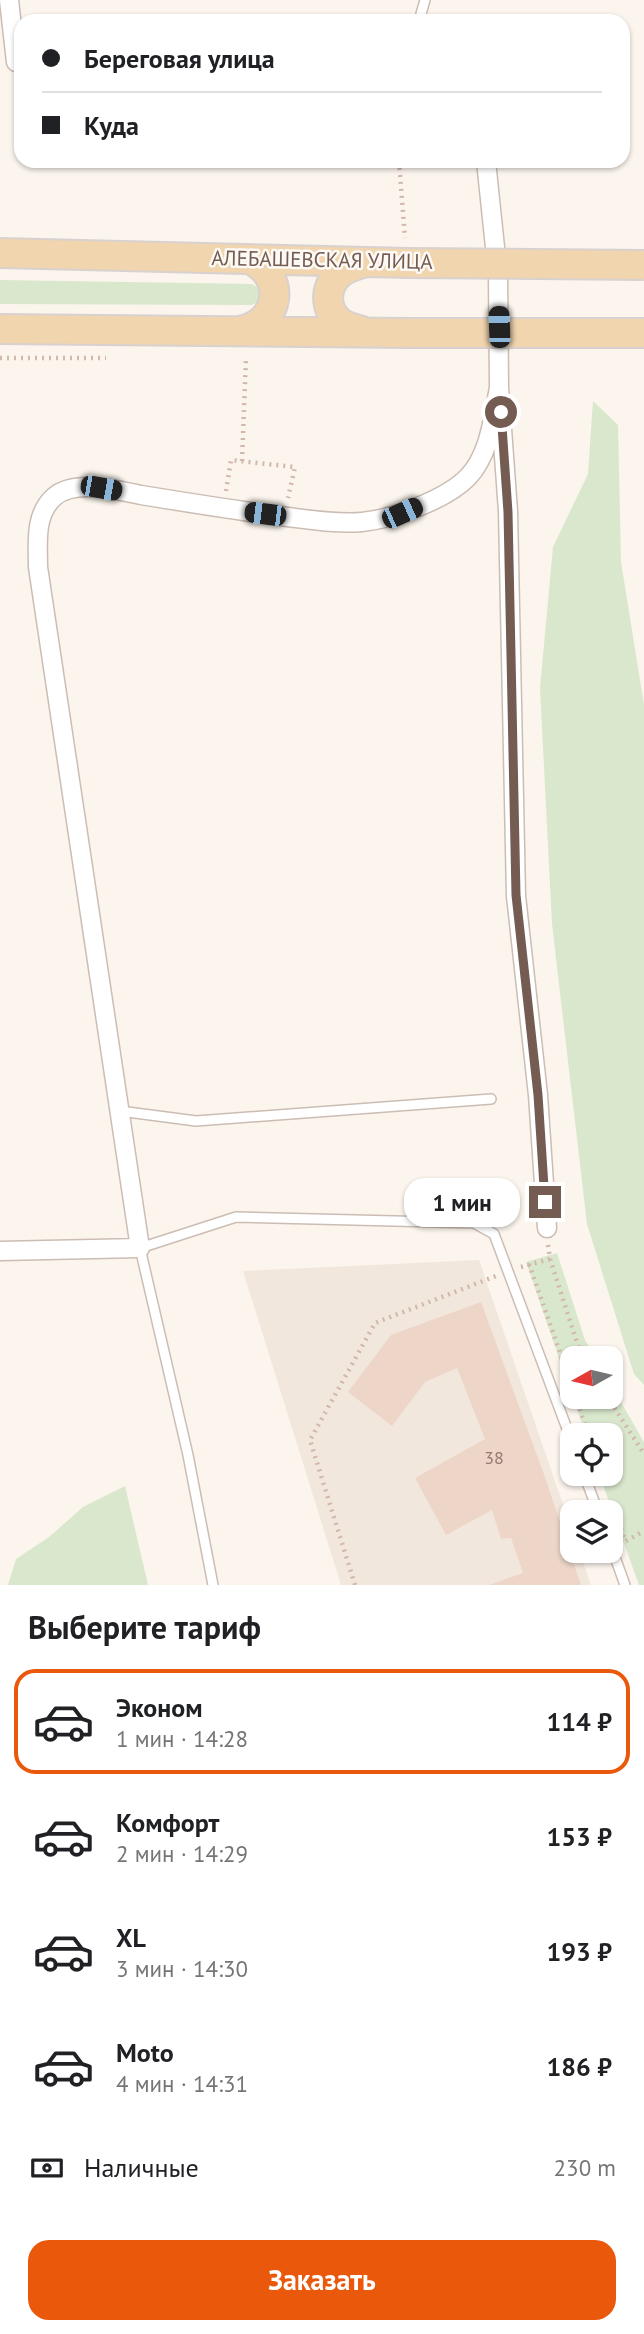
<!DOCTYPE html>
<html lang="ru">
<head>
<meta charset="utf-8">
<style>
  body { margin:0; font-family:"PT Sans",sans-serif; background:#f2f2f2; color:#202124; height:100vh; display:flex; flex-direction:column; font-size:26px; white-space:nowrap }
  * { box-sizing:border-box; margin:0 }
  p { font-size:23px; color:#757577 }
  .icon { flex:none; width:38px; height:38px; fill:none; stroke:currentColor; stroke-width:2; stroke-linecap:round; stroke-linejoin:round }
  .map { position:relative; height:1585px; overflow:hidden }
  .details { display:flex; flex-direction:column; background:#fff; flex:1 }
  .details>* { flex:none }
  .guide { position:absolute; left:14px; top:14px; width:616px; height:154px; border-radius:21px; box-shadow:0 2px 5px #0004; display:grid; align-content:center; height:154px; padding:0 28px; background:#fff }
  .needle { width:46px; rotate:262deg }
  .controls { position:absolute; left:560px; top:1346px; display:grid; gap:14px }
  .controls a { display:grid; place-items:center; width:63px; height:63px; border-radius:14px; background:#fff; box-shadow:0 2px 5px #0004; font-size:35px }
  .end { position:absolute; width:32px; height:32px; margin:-16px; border:9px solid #745c52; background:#fff; box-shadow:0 0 0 4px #fff }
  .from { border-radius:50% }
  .bubble { position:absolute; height:49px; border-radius:21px; background:#fff; box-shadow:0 2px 5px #0004; font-size:23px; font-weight:600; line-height:49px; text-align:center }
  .car { position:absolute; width:21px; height:42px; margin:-21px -10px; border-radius:9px; box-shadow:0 0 5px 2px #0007; background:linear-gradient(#222 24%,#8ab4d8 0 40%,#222 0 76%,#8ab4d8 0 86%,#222 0) }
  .guide b { display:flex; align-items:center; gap:24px; height:66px; font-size:26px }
  .guide b+b { border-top:2px solid #e0e0e0 }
  .guide i { width:18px; height:18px; background:#202124 }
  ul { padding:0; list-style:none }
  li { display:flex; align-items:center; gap:21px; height:105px; margin:0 14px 10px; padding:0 14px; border:4px solid transparent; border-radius:21px }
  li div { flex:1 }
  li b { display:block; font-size:26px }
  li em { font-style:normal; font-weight:600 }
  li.active { border-color:#ea580c }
  li>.icon { width:63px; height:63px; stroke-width:1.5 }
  h2 { padding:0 28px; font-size:32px; line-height:84px }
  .pay { display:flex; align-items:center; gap:18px; height:77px; padding:0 28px; font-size:26px }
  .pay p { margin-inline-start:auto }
  .primary-button { display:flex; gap:14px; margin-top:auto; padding:14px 28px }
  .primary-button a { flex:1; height:80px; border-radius:21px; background:#ea580c; color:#fff; font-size:28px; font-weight:600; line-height:80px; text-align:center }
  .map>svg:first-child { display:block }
  .residential { fill:#f2e7dc }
  .green { fill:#d9e7cd }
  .building { fill:#edd5c8 }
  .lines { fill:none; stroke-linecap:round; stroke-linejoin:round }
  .service-casing { stroke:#ccbdb4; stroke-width:12 }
  .minor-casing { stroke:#ccbdb4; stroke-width:21 }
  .primary-casing { stroke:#d8d1cf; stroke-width:32 }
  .path { stroke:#d2b8ab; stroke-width:4.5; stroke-dasharray:2 5; stroke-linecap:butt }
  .service { stroke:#fff; stroke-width:9 }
  .minor { stroke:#fff; stroke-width:18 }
  .primary { stroke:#f0d5af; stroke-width:28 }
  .primary-bridge-casing { stroke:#d8d1cf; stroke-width:32; stroke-linecap:butt }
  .primary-bridge { stroke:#f0d5af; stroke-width:28 }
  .route { stroke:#745c52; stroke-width:9 }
  .labels { text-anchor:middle; stroke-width:5; stroke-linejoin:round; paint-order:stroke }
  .number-label { font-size:18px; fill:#927a70 }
  .street-label { font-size:21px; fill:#745c52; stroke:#fdf9f4 }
</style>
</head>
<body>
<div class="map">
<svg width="644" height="1585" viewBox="0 0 644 1585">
  <rect width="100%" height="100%" fill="#fbf5ed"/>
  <path class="residential" d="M 479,1260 L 572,1531 L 572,1550 L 579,1551 L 591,1585 L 341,1585 L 243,1271 Z"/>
  <path class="green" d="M 0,280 L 252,284 C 263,289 263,300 252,305 L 0,304 Z
    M 593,401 L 618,425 L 621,562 L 644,705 L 644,1385 L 634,1374 L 587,1224 L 552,924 L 540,688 L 553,547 L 588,474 Z
    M 557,1253 L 585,1340 L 595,1358 L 572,1358 L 572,1396 L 526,1262 Z
    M 611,1385 L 644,1442 L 644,1585 L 639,1585 L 599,1474 L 611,1474 L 611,1435 L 586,1435 L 573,1397 L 611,1396 Z
    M 125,1486 L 148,1585 L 8,1585 L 16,1559 L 49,1537 L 83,1507 Z"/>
  <path class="building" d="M 481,1302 L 546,1480 L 581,1585 L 489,1585 L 523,1573 L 511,1538 L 501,1539 L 492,1510 L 446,1535 L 415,1478 L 485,1439 L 457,1368 L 425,1382 L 392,1426 L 348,1392 L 391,1335 Z"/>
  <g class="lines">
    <g class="service-casing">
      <path id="service" d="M 419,21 L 425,0
        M 120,1111 L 196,1121 L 491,1099
        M 584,1474 L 598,1512
        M 611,1546 L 625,1585
        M 213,1585 L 188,1455 L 140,1248 L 236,1217 L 474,1223 L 494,1234 L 572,1442"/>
    </g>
    <g class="minor-casing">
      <path id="minor" d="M 9,0 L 16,62
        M 486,161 L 498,276 L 499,388 L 508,511 L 516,896 L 538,1095 L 547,1228
        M 0,1251 L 140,1248 L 38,567 C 38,543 34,515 54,497 C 74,479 117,490 141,495 C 190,503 239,511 288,517 C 312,520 338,524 362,522 C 393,519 447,499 468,477 C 490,454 493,417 499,388"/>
    </g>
    <g class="primary-casing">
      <path id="primary" d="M 0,253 L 408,263
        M 0,329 L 408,333
        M 240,331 C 281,323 287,276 249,259
        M 362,331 C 355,329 347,327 341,323 C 324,311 324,286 340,273 C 347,267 357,265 366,262"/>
    </g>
    <path class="path" d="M 399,161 L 405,238
      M 0,358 L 106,358
      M 242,461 L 246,358
      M 226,491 L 231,460 L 295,467 L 288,498
      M 548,1245 L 550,1259 L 582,1358
      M 529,1264 L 572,1387
      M 521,1267 L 550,1259
      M 575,1396 L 587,1431
      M 607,1396 L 644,1454
      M 614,1509 L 624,1537
      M 626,1541 L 644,1531
      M 355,1585 L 310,1440 L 375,1323 L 496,1276"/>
    <use href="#service" class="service"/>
    <use href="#minor" class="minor"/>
    <use href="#primary" class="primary"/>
    <g class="primary-bridge-casing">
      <path id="primary-bridge" d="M 408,263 L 644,265
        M 408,333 L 644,333"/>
    </g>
    <use href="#primary-bridge" class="primary-bridge"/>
  </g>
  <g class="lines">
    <path class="route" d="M 501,412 L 508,512 L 516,895 L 538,1095 L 545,1202"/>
  </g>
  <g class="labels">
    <g class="number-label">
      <text x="494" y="1464">38</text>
    </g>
    <g class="street-label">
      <text transform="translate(322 260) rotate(1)" y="7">АЛЕБАШЕВСКАЯ УЛИЦА</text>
    </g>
  </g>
</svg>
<div class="controls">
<a><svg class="needle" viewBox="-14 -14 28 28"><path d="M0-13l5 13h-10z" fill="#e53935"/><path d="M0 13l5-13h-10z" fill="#757577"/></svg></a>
<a><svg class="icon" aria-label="locate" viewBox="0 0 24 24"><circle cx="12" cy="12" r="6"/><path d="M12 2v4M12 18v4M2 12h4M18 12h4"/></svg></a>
<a><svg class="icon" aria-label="layers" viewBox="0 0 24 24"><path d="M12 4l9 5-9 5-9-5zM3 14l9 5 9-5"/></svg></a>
</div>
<i class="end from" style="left:501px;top:412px"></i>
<i class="end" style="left:545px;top:1202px"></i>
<div class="bubble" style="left:404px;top:1178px;width:116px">1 мин</div>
<i class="car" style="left:499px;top:327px;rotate:358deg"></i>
<i class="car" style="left:101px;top:488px;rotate:100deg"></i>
<i class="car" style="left:402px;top:513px;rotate:66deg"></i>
<i class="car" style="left:265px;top:514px;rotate:277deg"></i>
<div class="guide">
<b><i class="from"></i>Береговая улица</b>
<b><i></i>Куда</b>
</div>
</div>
<section class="details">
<h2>Выберите тариф</h2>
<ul>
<li class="active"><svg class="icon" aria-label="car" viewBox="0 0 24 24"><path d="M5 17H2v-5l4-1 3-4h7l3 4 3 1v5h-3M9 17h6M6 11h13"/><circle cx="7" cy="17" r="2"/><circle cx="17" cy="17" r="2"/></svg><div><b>Эконом</b><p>1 мин · 14:28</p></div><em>114 ₽</em></li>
<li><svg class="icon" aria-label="car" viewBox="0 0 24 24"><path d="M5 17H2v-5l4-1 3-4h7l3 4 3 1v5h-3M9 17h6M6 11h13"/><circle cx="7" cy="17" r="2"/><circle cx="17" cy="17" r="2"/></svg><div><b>Комфорт</b><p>2 мин · 14:29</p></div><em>153 ₽</em></li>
<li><svg class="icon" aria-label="car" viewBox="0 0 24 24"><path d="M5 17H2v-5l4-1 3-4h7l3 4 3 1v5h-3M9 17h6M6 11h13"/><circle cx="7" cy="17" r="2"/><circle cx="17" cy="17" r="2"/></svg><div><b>XL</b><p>3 мин · 14:30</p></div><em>193 ₽</em></li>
<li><svg class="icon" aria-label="car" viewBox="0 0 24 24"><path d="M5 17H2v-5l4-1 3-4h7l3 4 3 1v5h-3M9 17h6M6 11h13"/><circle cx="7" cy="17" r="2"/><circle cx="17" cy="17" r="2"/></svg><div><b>Moto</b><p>4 мин · 14:31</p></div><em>186 ₽</em></li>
</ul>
<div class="pay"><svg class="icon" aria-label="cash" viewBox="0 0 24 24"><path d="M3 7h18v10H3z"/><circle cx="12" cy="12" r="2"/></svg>Наличные<p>230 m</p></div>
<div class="primary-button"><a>Заказать</a></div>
</section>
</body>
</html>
